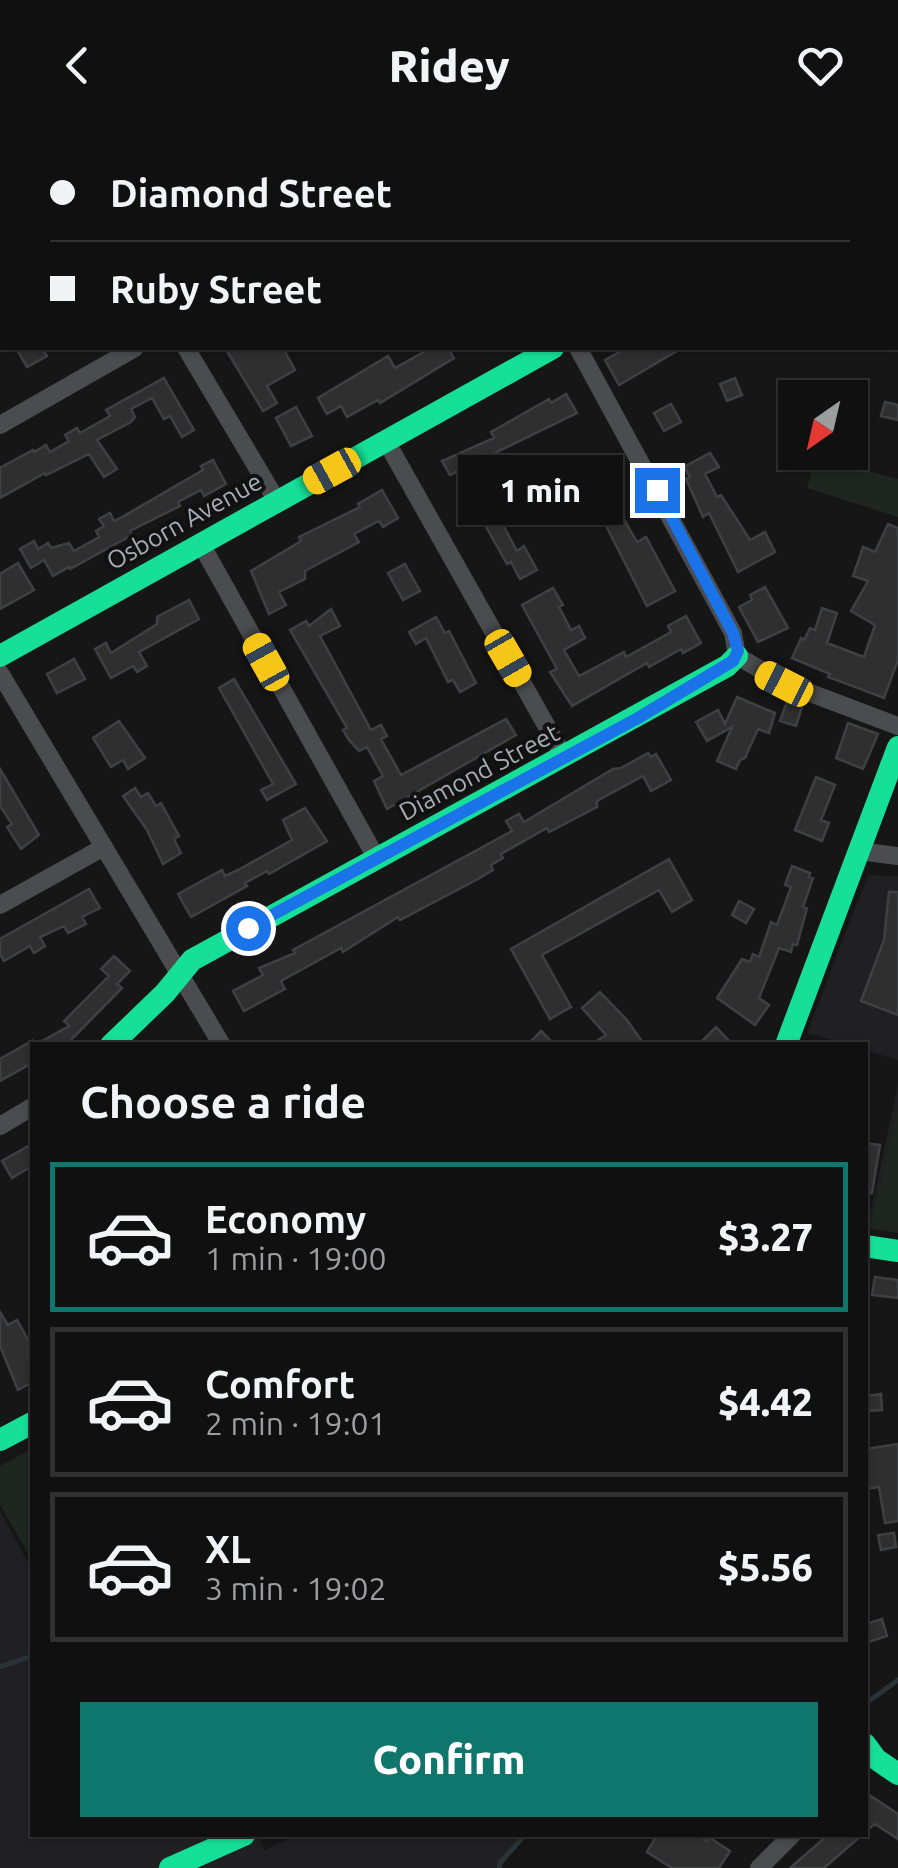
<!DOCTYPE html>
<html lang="en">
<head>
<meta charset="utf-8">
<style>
  body { margin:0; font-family:Ubuntu,sans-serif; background:#1e1e1f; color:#f1f3f6; height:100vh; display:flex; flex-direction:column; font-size:38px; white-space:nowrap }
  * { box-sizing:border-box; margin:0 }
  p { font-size:32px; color:#9c9d9f }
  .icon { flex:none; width:55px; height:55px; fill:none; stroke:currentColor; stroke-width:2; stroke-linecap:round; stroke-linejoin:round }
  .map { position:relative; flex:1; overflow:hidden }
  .sheet { position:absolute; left:30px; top:912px; width:838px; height:795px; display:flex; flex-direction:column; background:#101011; border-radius:0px; box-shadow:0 2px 8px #0004,0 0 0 2px #303031 }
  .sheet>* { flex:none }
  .guide { position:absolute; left:0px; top:0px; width:900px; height:220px; box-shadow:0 2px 8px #0004,0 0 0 2px #303031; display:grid; align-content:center; height:220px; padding:0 50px; background:#101011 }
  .needle { width:65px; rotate:214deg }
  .fabs { position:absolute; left:778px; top:250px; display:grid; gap:20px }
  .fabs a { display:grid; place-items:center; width:90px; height:90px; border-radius:0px; background:#101011; box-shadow:0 2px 8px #0004,0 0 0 2px #303031; font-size:50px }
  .end { position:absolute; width:45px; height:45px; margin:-22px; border:12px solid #1a73e8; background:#fff; box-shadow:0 0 0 5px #fff }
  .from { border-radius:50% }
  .bubble { position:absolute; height:70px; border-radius:0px; background:#101011; box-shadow:0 2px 8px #0004,0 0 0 2px #303031; font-size:32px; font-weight:800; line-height:70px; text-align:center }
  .car { position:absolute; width:30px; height:60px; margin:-30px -15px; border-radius:12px; box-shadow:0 0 8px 2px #0007; background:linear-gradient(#f5c518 24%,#345 0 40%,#f5c518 0 76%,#345 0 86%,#f5c518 0) }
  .guide b { display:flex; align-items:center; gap:35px; height:95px; font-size:38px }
  .guide b+b { border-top:2px solid #303031 }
  .guide i { width:25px; height:25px; background:#f1f3f6 }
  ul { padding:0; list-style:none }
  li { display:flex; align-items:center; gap:30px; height:150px; margin:0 20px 15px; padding:0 30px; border:5px solid #303031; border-radius:0px }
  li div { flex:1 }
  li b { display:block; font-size:38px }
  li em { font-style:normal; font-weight:800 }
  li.selected { border-color:#0f766e }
  li>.icon { width:90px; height:90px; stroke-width:1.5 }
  h2 { padding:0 50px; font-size:45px; line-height:120px }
  .action { display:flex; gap:20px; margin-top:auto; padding:20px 50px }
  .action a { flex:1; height:115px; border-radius:0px; background:#0f766e; color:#fff; font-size:40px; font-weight:800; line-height:115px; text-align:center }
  header { display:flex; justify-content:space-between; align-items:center; height:130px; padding:0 50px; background:#101011; font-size:45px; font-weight:800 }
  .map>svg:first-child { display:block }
  .built { fill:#202022 }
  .green { fill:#1f251f }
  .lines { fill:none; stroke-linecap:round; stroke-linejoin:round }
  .stream { stroke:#2a3338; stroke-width:5 }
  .building { fill:#2f2f30; stroke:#3f4043; stroke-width:2.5 }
  .street { stroke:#4b4c4f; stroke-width:18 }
  .fast { stroke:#16e098; stroke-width:22 }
  .route { stroke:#1a73e8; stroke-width:12 }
  .labels { text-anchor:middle; stroke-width:8; stroke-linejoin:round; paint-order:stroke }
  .street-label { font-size:25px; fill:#a8aeb7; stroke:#111112 }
</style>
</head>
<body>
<header><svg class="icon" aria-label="back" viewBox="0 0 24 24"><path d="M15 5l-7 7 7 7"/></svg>Ridey<svg class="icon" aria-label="heart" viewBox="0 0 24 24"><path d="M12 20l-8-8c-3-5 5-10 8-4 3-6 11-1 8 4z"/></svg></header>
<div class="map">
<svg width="898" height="1738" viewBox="0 0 898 1738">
  <rect width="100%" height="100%" fill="#161617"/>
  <path class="built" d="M 868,745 L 898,746 L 898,930 L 865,920 L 865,915 L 849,915 L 807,903 Z
    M 898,955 L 898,1103 L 867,1099 Z
    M 0,1381 L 32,1440 L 32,1705 L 257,1705 L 265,1720 L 298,1705 L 527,1705 L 511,1719 L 502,1731 L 502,1738 L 0,1738 Z"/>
  <path class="green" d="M 815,327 L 898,349 L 898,387 L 807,358 Z
    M 898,978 L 898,1102 L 870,1098 Z
    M 32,1318 L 32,1430 L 0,1375 L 0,1336 Z"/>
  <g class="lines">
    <path class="stream" d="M 0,1537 L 32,1526
      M 865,1574 L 898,1550
      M 499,1738 L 500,1733 L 525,1705"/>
  </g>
  <path class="building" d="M 16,218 L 42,218 L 47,226 L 27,237 Z
    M 225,218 L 283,218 L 295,240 L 267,256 L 277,273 L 263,281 Z
    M 431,218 L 448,218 L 454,228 L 380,273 L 378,270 L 347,287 L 341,276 L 327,284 L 318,268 L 388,226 L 395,238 Z
    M 627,218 L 682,218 L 619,255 L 605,230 Z
    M 164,248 L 194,300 L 182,307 L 170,286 L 164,289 L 152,268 L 131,279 L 135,287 L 131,292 L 97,310 L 117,339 L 104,347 L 89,324 L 46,345 L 45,343 L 0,368 L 0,338 L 33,320 L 34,322 L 46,315 L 50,322 L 69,311 L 65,305 L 77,298 L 80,303 L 110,286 L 106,280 Z
    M 735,248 L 742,265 L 727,271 L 720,254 Z
    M 566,264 L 577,283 L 450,345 L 442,331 L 494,308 L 491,302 L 549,269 L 551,273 Z
    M 885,272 L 898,275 L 898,290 L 881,286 Z
    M 671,274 L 681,292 L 664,301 L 654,283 Z
    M 296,277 L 312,306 L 291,316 L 276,288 Z
    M 710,323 L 719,337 L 705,344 L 717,367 L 721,365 L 750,410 L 765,402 L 775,422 L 738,442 L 709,383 L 703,387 L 686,349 L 690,347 L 684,337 Z
    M 588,328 L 600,351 L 576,364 L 569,352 L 577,347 L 572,337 Z
    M 213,330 L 226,354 L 204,366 L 201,360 L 178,372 L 180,376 L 130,401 L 132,405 L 70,439 L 69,437 L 53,446 L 44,430 L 31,438 L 20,419 L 34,411 L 38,419 L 48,413 L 51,418 L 69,413 L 74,421 L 99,407 L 96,401 L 104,396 L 99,389 L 110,383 L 114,391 L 122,387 L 203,340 L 201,336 Z
    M 382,360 L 398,388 L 383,397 L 379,391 L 354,404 L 359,412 L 305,441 L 305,449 L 279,462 L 286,475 L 269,484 L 251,441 L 301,411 L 299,407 L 360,377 L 358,374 Z
    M 613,370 L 637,412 L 646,407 L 675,461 L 647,476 L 600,384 L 606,381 L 603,376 Z
    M 494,378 L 517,421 L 524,416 L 537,440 L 520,449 L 511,432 L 507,434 L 480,386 Z
    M 888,394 L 898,398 L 898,530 L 884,568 L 828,547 L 830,544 L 792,528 L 801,508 L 804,510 L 810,498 L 815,500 L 822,478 L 837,483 L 827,513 L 864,527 L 875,495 L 851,481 L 868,451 L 853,446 L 863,417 L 875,422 Z
    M 18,433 L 34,460 L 0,479 L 0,444 Z
    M 405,434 L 420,461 L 403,470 L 388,443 Z
    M 765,457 L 788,498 L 758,512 L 739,477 L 752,470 L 750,465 Z
    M 553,458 L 563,475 L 559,477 L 571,500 L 579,496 L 585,508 L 564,520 L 579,546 L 624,522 L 626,527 L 671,502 L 668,496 L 686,486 L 701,513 L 683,523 L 681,519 L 649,537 L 647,533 L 572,576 L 550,542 L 557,539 L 522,475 Z
    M 189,470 L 199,489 L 139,522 L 147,536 L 137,542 L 133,536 L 111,548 L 95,519 L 106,513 L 111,523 L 157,494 L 157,487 Z
    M 331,479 L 340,496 L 320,506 L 371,600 L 381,595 L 387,606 L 381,609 L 401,645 L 506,589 L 516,605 L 387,679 L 374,651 L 383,646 L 367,617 L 359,621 L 349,610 L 343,600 L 347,598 L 290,500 L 306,491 L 309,496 Z
    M 436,487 L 445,503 L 449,501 L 476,553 L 460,562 L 453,550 L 448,552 L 426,508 L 416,514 L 409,502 Z
    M 74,529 L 85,549 L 57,563 L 47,544 Z
    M 234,549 L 296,654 L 267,670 L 261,660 L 273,654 L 219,558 Z
    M 737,567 L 775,583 L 769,603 L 758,599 L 745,628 L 740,630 L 736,639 L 717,631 L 732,597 L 707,611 L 696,592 L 718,580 L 725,594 Z
    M 788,569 L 803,574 L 796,596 L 780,591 Z
    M 119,591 L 145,628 L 128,639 L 123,630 L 111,637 L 93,608 Z
    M 848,593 L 878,604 L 863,639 L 836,628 Z
    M 648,623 L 651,627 L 656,624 L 671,650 L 651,661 L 643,646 L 597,671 L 597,677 L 549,702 L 547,698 L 501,724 L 503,728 L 491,735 L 493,740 L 478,749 L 400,790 L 398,787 L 343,822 L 341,818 L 281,851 L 285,859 L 244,881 L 233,861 L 263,845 L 259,838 L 295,823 L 293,820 L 512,701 L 506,691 L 519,684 L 524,692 L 613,639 L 621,638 Z
    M 0,639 L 39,705 L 21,719 L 7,697 L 12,694 L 0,676 Z
    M 816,647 L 835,655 L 821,690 L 829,693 L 822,711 L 795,700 Z
    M 135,658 L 141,667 L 148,663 L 156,676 L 161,673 L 179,706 L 174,709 L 181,723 L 163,734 L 147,700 L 123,666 Z
    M 305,678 L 327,711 L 269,744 L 267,741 L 245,753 L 247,756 L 191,787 L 178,764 L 222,740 L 225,746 L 238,740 L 292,710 L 283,690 Z
    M 669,729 L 692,770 L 672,782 L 659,760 L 542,825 L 571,877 L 550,889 L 511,819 Z
    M 792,736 L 810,743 L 809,747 L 813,748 L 803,777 L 807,778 L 797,815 L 793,814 L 791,822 L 779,818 L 759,868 L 769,875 L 755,895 L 717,868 L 742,829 L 750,832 L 753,824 L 759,827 L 771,792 L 777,795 L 791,757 L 785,755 Z
    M 89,759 L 100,778 L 82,787 L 86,794 L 68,803 L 64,796 L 40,807 L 45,816 L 34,823 L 30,816 L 4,831 L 0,824 L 0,809 Z
    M 889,762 L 898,762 L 898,885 L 861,871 L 884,810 Z
    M 739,771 L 754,779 L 746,793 L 732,785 Z
    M 114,826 L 130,841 L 117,854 L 122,858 L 66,915 L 35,915 L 69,896 L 64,891 L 109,846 L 101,839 Z
    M 600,862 L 627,890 L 641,910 L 634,915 L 590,915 L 606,905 L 582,878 Z
    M 716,897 L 733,915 L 698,915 Z
    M 541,901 L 555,915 L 527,915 Z
    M 32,911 L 32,933 L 0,951 L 0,929 Z
    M 865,1013 L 880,1015 L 872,1063 L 865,1062 Z
    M 32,1014 L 32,1036 L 12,1048 L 2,1031 Z
    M 875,1147 L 898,1150 L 898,1168 L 872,1165 Z
    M 0,1182 L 8,1195 L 17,1190 L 32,1217 L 28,1222 L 32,1230 L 32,1252 L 18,1260 L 0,1216 Z
    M 881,1264 L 882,1280 L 868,1281 L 867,1266 Z
    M 898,1314 L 898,1391 L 885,1393 L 879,1357 L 865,1359 L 865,1319 Z
    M 894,1403 L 896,1417 L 881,1420 L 878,1405 Z
    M 882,1489 L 887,1506 L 869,1512 L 865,1494 Z
    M 871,1666 L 898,1684 L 898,1709 L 875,1694 L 865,1702 L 865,1676 Z
    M 657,1705 L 697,1705 L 707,1711 L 709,1707 L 730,1721 L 719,1738 L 672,1738 L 647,1722 Z
    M 828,1705 L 862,1705 L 824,1738 L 790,1738 Z"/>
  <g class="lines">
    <path class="street" d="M 55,0 L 56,2
      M 510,2 L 514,0
      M 186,218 L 277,371
      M 578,218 L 733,503 L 737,526 L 784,553 L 898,596
      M 0,295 L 135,218
      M 386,311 L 564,627
      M 201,414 L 377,729
      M 0,543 L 222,915
      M 859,721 L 898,726
      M 0,775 L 104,717
      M 0,996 L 32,977
      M 759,1738 L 792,1705"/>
    <path class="fast" d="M 821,0 L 822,2
      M 83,2 L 88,0
      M 0,54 L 2,52
      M 0,526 L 553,218
      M 111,915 L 165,863 L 192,830 L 727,536 L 737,526
      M 786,915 L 898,617
      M 865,1116 L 898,1121
      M 0,1310 L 32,1293
      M 865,1614 L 876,1629 L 898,1644
      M 170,1738 L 244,1705"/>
  </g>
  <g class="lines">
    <path class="route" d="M 248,798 L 638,588 L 733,531 L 738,521 L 733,503 L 657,360"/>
  </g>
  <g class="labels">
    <g class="street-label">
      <text transform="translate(184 391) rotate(-29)" y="9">Osborn Avenue</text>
      <text transform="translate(479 642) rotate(-28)" y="9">Diamond Street</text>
    </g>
  </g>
</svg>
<div class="fabs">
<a><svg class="needle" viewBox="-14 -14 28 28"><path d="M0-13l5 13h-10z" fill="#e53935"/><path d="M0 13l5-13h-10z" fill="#9c9d9f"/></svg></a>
</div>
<i class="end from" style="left:248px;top:798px"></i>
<i class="end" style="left:657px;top:360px"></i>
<div class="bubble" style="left:458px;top:325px;width:165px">1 min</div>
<i class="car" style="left:332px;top:341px;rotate:241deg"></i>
<i class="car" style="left:508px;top:528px;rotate:150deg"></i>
<i class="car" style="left:266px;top:532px;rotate:331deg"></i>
<i class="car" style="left:784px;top:554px;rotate:297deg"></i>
<div class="guide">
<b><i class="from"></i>Diamond Street</b>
<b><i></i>Ruby Street</b>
</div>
<section class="sheet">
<h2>Choose a ride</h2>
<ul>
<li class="selected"><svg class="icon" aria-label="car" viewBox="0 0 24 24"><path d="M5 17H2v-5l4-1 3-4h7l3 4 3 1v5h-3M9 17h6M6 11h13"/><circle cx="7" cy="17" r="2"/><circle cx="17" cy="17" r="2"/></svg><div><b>Economy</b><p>1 min · 19:00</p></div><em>$3.27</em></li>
<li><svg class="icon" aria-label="car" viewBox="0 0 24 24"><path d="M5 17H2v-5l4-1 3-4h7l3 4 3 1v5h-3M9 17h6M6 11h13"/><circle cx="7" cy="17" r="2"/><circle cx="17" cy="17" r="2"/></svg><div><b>Comfort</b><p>2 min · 19:01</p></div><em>$4.42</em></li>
<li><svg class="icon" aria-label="car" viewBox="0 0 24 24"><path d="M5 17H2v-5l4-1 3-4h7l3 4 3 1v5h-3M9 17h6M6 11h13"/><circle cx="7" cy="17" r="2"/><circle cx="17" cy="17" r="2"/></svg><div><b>XL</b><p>3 min · 19:02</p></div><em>$5.56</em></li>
</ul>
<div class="action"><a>Confirm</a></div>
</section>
</div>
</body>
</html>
